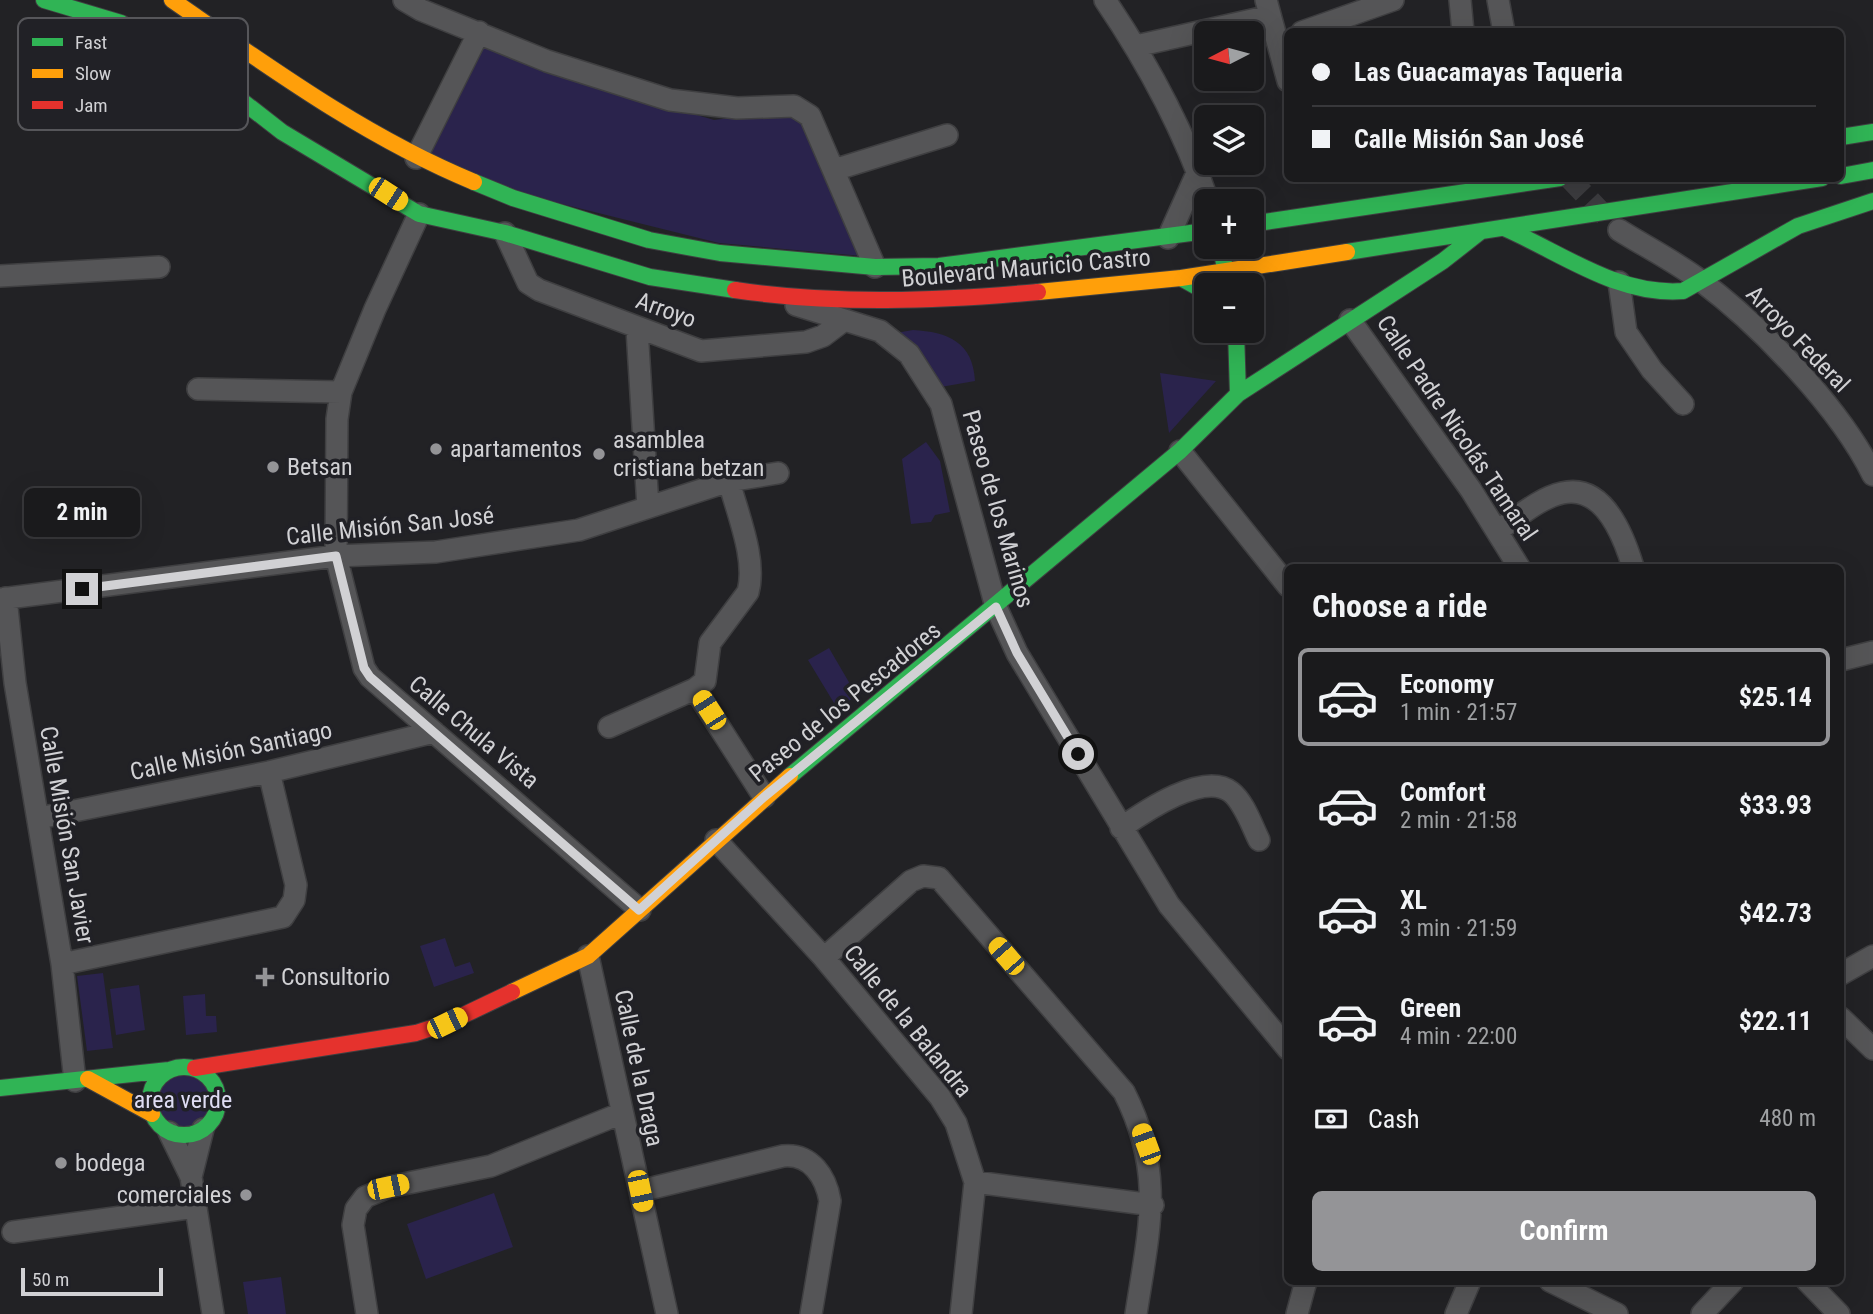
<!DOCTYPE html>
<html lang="en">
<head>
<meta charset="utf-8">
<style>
  body { margin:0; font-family:"Roboto Condensed",sans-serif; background:#232325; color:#f1f3f6; height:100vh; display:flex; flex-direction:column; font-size:26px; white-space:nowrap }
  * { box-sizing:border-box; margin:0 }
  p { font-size:23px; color:#9fa1a3 }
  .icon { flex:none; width:38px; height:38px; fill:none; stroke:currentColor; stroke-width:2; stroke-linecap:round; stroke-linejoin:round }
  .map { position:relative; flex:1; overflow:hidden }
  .side { position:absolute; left:1284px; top:564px; width:560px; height:721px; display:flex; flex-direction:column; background:#1a1a1c; border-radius:10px; box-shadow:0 7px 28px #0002,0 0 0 2px #38383b }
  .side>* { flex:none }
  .top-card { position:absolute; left:1284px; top:28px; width:560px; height:154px; border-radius:10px; box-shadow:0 7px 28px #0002,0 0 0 2px #38383b; display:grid; align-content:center; height:154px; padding:0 28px; background:#1a1a1c }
  .needle { width:46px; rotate:264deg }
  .controls { position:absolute; left:1194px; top:21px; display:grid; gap:14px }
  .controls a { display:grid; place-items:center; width:70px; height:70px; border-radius:10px; background:#1a1a1c; box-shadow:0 7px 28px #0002,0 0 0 2px #38383b; font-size:35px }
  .scale { position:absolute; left:21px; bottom:18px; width:142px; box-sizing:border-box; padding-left:7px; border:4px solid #d1d1d4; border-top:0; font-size:19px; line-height:24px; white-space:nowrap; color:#d1d1d4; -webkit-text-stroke:5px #212126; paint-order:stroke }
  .end { position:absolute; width:32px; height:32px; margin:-16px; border:9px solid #d1d1d4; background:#111; box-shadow:0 0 0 4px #111 }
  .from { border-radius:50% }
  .bubble { position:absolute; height:49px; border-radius:10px; background:#1a1a1c; box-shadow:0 7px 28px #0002,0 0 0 2px #38383b; font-size:23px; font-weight:700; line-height:49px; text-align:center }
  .car { position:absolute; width:21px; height:42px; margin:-21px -10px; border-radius:9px; box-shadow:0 0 5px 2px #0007; background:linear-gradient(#f5c518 24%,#345 0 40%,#f5c518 0 76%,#345 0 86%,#f5c518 0) }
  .top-card b { display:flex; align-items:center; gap:24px; height:66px; font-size:26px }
  .top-card b+b { border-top:2px solid #38383b }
  .top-card i { width:18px; height:18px; background:#f1f3f6 }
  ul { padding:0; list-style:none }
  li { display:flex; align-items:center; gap:21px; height:98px; margin:0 14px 10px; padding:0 14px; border:4px solid transparent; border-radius:10px }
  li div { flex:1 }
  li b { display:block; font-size:26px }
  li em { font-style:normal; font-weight:700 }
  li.active { border-color:#949497 }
  li>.icon { width:63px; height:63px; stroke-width:1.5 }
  h2 { padding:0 28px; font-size:32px; line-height:84px }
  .pay { display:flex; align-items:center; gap:18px; height:77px; padding:0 28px; font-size:26px }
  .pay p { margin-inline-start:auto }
  .button { display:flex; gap:14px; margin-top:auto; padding:14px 28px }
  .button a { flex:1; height:80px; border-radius:10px; background:#949497; color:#fff; font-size:28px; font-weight:700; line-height:80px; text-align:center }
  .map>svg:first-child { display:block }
  .green { fill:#2a234c }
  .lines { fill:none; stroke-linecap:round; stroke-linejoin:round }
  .street-tunnel { stroke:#3c3c3f; stroke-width:21; stroke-dasharray:21 10; stroke-linecap:butt }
  .street-casing { stroke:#3f3f41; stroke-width:24 }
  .fast-casing { stroke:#3f3f41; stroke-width:18 }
  .slow-casing { stroke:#3f3f41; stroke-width:18 }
  .jam-casing { stroke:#3f3f41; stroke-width:18 }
  .street { stroke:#555557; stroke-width:21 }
  .fast { stroke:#30b455; stroke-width:16 }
  .slow { stroke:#ff9f0a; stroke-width:16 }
  .jam { stroke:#e5322d; stroke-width:16 }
  .route { stroke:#d1d1d4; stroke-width:9 }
  .poi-dot { fill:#949497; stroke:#212126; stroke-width:2.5 }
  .labels { text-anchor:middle; stroke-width:7; stroke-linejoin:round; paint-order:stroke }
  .street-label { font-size:24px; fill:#d1d1d4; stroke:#212126 }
  .poi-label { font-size:24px; fill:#d1d1d4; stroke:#212126; text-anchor:start }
  .park-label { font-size:24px; fill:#dfddf4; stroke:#212126 }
  .key { fill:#212126; stroke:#56565a; stroke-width:2 }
  .key-label { font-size:19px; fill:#d1d1d4 }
</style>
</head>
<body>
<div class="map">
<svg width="1873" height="1314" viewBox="0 0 1873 1314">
  <rect width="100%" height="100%" fill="#222225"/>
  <path class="green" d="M 483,41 L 551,72 L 714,120 L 791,110 L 806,119 L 862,256 L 719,243 L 534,197 L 422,157 Z
    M 913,330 C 948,332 973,342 975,381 L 935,388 L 896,333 Z
    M 1160,373 L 1216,381 L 1169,433 Z
    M 926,442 L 940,461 L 950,512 L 935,515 L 931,522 L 911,524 L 902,459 Z
    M 829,648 L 857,696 L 837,708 L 808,660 Z
    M 445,938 L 455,967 L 470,962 L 474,973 L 434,987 L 420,946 Z
    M 103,973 L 113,1048 L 87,1051 L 77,976 Z
    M 139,985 L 145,1030 L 116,1035 L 110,989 Z
    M 205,994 L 206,1016 L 216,1016 L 217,1032 L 186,1035 L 183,996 Z
    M 174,1072 L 205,1079 L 214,1103 C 206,1126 194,1130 171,1128 C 150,1105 149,1092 174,1072 Z
    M 494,1193 L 513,1247 L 426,1279 L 407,1224 Z
    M 281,1277 L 286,1314 L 248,1314 L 243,1282 Z"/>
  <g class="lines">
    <path class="street-tunnel" d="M 1569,178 L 1606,217"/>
    <g class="street-casing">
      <path id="street" d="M 404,0 L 421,10 L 547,61 L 670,100 L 737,108 L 794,106 L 810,116 L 875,267
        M 1105,0 C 1147,62 1184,131 1208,201
        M 1266,0 L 1288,81
        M 1460,0 L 1463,32
        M 1498,0 L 1504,32
        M 1302,32 L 1393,0
        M 1136,46 L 1270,16
        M 416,158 L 479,32
        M 834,170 L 947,135
        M 419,214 L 375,309 L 341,392 L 337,419 L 336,556 L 364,668 L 370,677 L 640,910
        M 1619,230 C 1646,247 1676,262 1701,281 C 1761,326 1840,408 1873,475
        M 505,233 L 528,283 L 539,290 L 701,351 L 806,342 L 823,336 L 843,321
        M 1168,238 L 1198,171
        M 0,276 L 159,267
        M 1619,282 L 1626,332 L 1652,370 L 1683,404
        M 796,305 L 880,331 L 909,354 L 941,404 L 996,607 L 1017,653 L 1169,905 L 1288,1049
        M 1350,320 L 1471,490 L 1519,567
        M 637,329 L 648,507
        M 198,389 L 341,392
        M 1180,451 L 1288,586
        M 1497,531 C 1516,519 1539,498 1562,493 C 1604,483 1624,537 1633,567
        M 6,598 L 15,683 L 62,964 L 75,1081
        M 0,599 L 336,556 L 436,552 L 579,530 L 729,481 L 778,473
        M 1841,660 L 1873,652
        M 695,689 L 764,797
        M 609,727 L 695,689 L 705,681 L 710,643 L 748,592 C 757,559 737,513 729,481
        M 39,818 L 269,772 L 434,732
        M 1121,828 C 1145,811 1204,771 1231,792 C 1244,802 1252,826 1259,840
        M 716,840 L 824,958 L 940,1097 L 956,1123 L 975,1182 L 961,1314
        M 588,956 L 667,1314
        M 824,958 L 911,881 L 923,876 L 939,878 L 1124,1092 C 1165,1173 1149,1229 1136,1314
        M 62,964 L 283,917 L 294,900 L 296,885 L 269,772
        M 1841,974 L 1873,956
        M 1841,1018 L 1873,1049
        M 169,1132 L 191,1177 L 213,1314
        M 191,1177 L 203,1129
        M 975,1182 L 1153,1205
        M 640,1191 L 783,1156 C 811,1153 826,1177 830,1201 L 811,1314
        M 13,1232 L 195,1207
        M 1550,1281 L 1617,1314
        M 1807,1281 L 1839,1314
        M 367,1314 L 353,1225 L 356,1209 L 365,1197 L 389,1187 L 491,1166 L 622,1113
        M 1297,1314 L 1306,1281
        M 1456,1314 L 1470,1281
        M 1702,1314 L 1733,1281"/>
    </g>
    <g class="fast-casing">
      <path id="fast" d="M 44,0 L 121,23 L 210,76 L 282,132 L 419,214 L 505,233 L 650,277 L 735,290
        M 1841,137 L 1873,132
        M 1841,176 L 1873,170
        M 474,182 L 513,198 L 649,240 L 720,253 L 875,267 L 939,266 L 1206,231
        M 1251,224 L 1560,178
        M 1504,228 C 1562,253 1617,296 1683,291 L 1798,226 L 1873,201
        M 1221,247 L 1228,285
        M 1347,252 L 1822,178
        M 1181,278 L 1206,292
        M 1236,331 L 1238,394
        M 790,776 L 1180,451 L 1238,394 L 1443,261 L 1480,232
        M150 1101a34 34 0 1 1 68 0a34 34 0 1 1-68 0Z
        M 0,1088 L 169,1070"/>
    </g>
    <g class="slow-casing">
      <path id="slow" d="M 172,0 C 269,67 365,137 474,182
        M 1038,292 L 1181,278 L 1347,252
        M 512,992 L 588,956 L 790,776
        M 88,1079 L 152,1114"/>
    </g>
    <g class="jam-casing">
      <path id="jam" d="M 735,290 C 835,305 938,301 1038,292
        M 195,1068 L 416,1033 L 447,1023 L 512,992"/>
    </g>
    <use href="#street" class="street"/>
    <use href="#fast" class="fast"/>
    <use href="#slow" class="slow"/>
    <use href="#jam" class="jam"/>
  </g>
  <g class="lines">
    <path class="route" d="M 82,589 L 336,556 L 364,668 L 370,677 L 639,910 L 764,797 L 996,607 L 1017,653 L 1078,754"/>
  </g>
  <g class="poi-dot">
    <circle cx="436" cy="449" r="7"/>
    <circle cx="599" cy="454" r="7"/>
    <circle cx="273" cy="467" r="7"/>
    <path d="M261.5 966.5h7v7h7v7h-7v7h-7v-7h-7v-7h7z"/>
    <circle cx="61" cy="1163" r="7"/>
    <circle cx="246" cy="1195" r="7"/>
  </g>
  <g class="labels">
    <g class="street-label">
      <text transform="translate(1026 268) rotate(-5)" y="8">Boulevard Mauricio Castro</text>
      <text transform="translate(666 310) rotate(20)" y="8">Arroyo</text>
      <text transform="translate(1798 339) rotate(46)" y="8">Arroyo Federal</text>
      <text transform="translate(1457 428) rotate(56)" y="8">Calle Padre Nicolás Tamaral</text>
      <text transform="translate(998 509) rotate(74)" y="8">Paseo de los Marinos</text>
      <text transform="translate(390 526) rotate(-6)" y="8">Calle Misión San José</text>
      <text transform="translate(845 702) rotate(-39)" y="8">Paseo de los Pescadores</text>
      <text transform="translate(474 732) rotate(40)" y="8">Calle Chula Vista</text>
      <text transform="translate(231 751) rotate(-12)" y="8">Calle Misión Santiago</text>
      <text transform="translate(67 835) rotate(80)" y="8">Calle Misión San Javier</text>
      <text transform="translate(908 1021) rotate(51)" y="8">Calle de la Balandra</text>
      <text transform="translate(639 1068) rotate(78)" y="8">Calle de la Draga</text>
    </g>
    <g class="poi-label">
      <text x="613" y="448">asamblea<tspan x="613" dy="28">cristiana betzan</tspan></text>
      <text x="450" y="457">apartamentos</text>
      <text x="287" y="475">Betsan</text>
      <text x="281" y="985">Consultorio</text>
      <text x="75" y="1171">bodega</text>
      <text x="232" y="1203" text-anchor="end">comerciales</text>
    </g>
    <g class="park-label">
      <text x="183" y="1108">area verde</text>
    </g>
  </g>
  <rect x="18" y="18" width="230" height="112" rx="10" class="key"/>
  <rect x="32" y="38" width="31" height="8" fill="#30b455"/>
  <rect x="32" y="69" width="31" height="9" fill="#ff9f0a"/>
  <rect x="32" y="101" width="31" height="8" fill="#e5322d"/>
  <g class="key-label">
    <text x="75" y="49">Fast</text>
    <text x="75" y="80">Slow</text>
    <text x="75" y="112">Jam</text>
  </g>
</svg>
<div class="controls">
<a><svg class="needle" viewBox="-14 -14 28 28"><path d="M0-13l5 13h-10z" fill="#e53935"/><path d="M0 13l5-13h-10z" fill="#9fa1a3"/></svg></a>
<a><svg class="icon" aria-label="layers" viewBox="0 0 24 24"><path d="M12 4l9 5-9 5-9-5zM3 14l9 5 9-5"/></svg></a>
<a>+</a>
<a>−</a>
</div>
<div class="scale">50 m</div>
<i class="end from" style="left:1078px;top:754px"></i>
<i class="end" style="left:82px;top:589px"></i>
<div class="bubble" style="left:24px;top:488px;width:116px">2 min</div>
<i class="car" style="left:388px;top:194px;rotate:123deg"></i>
<i class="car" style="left:709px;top:710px;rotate:327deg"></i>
<i class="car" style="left:1006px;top:956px;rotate:319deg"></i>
<i class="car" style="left:447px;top:1023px;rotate:64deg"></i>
<i class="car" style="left:1146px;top:1144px;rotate:340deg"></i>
<i class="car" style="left:388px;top:1187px;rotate:78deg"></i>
<i class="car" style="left:640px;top:1191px;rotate:168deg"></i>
<div class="top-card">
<b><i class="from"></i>Las Guacamayas Taqueria</b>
<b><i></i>Calle Misión San José</b>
</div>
<section class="side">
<h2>Choose a ride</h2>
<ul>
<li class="active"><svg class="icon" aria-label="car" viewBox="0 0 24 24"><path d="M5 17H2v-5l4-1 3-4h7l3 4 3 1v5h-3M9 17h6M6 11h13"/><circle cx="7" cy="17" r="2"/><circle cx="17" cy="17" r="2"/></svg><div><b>Economy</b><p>1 min · 21:57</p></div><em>$25.14</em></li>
<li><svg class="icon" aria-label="car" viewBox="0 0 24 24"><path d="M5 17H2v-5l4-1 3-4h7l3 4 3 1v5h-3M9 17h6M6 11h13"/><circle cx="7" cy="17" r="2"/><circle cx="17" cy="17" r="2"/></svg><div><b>Comfort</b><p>2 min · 21:58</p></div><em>$33.93</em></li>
<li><svg class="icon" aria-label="car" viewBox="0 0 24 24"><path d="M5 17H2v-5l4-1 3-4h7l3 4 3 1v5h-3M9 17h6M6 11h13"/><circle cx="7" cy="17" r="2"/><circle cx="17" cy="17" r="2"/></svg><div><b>XL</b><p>3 min · 21:59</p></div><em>$42.73</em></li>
<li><svg class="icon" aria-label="car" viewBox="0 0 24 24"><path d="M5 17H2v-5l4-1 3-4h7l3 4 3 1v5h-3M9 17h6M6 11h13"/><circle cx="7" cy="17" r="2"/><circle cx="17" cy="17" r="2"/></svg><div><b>Green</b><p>4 min · 22:00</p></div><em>$22.11</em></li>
</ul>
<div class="pay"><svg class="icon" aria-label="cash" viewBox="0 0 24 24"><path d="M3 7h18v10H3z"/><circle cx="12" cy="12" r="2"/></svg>Cash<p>480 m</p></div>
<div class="button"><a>Confirm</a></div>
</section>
</div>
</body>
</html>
